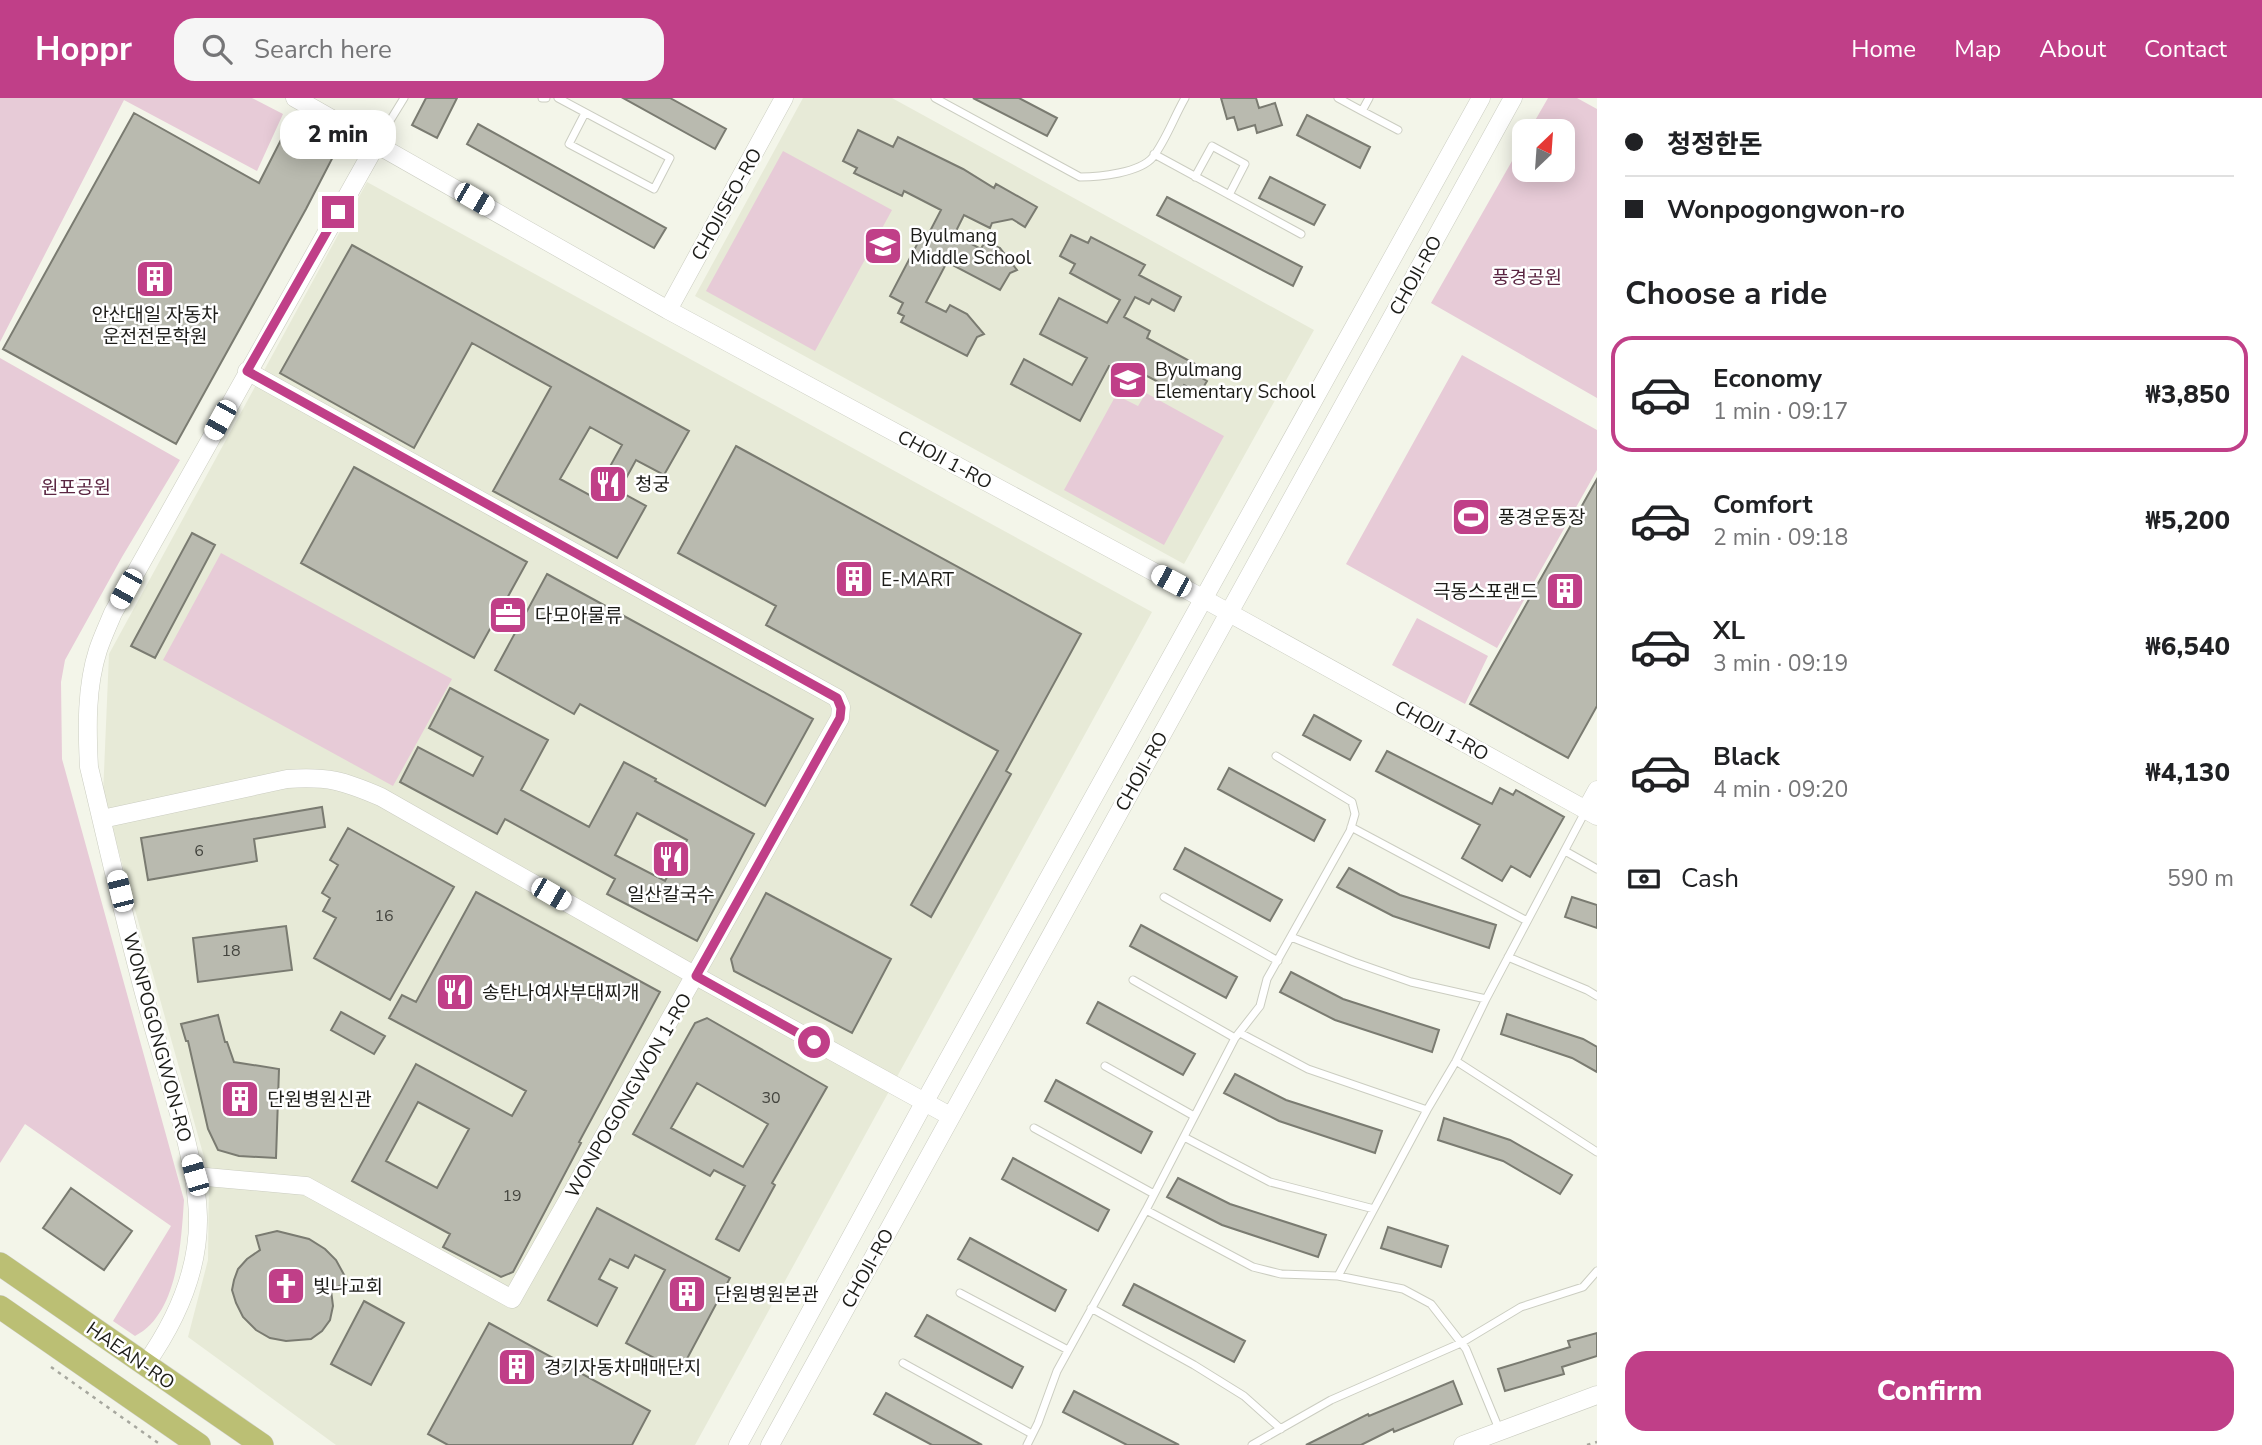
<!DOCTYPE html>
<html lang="en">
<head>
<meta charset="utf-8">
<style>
  body { margin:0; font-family:"Nunito Sans","Noto Sans KR",sans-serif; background:#f6f6f6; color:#202124; height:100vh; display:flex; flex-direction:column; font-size:26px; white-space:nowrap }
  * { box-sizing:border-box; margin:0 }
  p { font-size:23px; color:#757577 }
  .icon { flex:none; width:38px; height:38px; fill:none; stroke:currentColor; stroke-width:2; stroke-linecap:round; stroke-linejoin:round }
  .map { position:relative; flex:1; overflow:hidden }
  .details { display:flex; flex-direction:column; background:#fff; width:665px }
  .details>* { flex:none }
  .top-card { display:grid; align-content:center; height:154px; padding:0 28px; background:#fff }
  .needle { width:46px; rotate:25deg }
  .tools { position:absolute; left:1512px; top:21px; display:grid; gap:14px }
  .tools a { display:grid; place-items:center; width:63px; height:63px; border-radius:14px; background:#fff; box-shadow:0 4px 18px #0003; font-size:35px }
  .end { position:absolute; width:32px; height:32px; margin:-16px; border:9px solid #c03f88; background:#fff; box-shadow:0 0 0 4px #fff }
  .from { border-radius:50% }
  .bubble { position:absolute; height:49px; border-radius:21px; background:#fff; box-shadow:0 4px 18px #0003; font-size:23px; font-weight:800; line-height:49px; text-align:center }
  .car { position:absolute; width:21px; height:42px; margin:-21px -10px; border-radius:9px; box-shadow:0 0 5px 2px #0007; background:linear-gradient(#fff 24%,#345 0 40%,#fff 0 76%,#345 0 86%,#fff 0) }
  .top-card b { display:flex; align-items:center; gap:24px; height:66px; font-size:26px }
  .top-card b+b { border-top:2px solid #e0e0e0 }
  .top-card i { width:18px; height:18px; background:#202124 }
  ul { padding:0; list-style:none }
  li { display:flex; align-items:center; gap:21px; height:116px; margin:0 14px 10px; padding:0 14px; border:4px solid transparent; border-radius:21px }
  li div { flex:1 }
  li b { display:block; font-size:26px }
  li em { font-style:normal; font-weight:800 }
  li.current { border-color:#c03f88 }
  li>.icon { width:63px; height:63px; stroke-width:1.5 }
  h2 { padding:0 28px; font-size:32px; line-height:84px }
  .pay { display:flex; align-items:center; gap:18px; height:77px; padding:0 28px; font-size:26px }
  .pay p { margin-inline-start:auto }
  .button { display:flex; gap:14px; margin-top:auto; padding:14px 28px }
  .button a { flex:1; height:80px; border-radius:21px; background:#c03f88; color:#fff; font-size:28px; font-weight:800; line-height:80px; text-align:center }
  header { display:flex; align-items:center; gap:42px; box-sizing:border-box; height:98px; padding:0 35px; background:#c03f88; color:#fff }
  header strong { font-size:33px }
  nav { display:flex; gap:38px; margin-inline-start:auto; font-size:24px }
  .search { width:490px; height:63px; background:#f6f6f6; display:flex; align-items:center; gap:18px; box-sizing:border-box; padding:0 24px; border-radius:21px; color:#757577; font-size:26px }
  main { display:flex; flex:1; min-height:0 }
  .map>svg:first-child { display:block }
  .built { fill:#e7ead7 }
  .green { fill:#e7cbd7 }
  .building { fill:#b9baaf; stroke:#7a7b71; stroke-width:2; fill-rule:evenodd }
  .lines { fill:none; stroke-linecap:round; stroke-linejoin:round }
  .service-casing { stroke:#cbcdc1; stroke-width:9 }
  .tertiary-casing { stroke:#cbcdc1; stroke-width:19 }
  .primary-casing { stroke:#d2d2d1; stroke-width:24 }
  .path { stroke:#a6a79e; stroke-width:2.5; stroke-dasharray:3.5 5; stroke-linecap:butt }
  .service { stroke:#fff; stroke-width:7 }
  .tertiary { stroke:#fff; stroke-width:18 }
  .primary { stroke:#bbbf74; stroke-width:23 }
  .route { stroke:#c03f88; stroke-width:9 }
  .labels { text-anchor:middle; stroke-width:5; stroke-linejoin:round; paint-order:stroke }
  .number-label { font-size:16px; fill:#43443e }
  .street-label { font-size:19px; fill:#1c1c18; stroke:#fff }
  .poi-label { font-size:19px; fill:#1c1c18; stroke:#fff; text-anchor:start }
  .park-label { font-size:19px; fill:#5b2642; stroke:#fff }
</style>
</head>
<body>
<header>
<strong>Hoppr</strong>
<div class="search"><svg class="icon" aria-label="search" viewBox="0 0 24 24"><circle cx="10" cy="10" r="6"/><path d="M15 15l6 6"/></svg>Search here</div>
<nav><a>Home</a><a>Map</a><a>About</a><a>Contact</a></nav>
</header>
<main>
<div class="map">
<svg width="1597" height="1347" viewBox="0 0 1597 1347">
  <rect width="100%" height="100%" fill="#f3f5e9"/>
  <path class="built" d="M 803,0 L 892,0 L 1314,232 L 1184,466 L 695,198 Z
    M 367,84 L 1152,514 L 695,1347 L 336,1347 L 188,1239 L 208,1162 L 209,1077 L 103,697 L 109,556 Z"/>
  <path class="green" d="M 0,0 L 252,0 L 283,16 L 257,73 L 124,2 L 0,244 Z
    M 1548,0 L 1577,0 L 1597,11 L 1597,300 L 1431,205 L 1524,42 L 1524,72 L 1563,72 L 1563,33 L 1529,33 Z
    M 783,53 L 892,112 L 815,253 L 706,193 Z
    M 1462,257 L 1597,332 L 1597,372 L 1497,550 L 1346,466 Z
    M 0,260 L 180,362 L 122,459 L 65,562 L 61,584 L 62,661 L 184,1102 C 181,1145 178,1216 135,1238 L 113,1223 L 171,1128 L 25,1026 L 0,1065 Z
    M 1146,295 L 1224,338 L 1164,447 L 1064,392 L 1116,297 L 1138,308 Z
    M 221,455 L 452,581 L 393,688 L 163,562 Z
    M 1417,520 L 1488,558 L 1465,606 L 1392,567 Z"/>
  <path class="building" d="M 426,0 L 457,0 L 437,40 L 412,27 Z
    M 623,0 L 670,0 L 726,31 L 715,51 Z
    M 973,0 L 1019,0 L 1057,20 L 1047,38 Z
    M 1221,0 L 1256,0 L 1259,10 L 1275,5 L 1282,27 L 1257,35 L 1255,27 L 1238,32 L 1234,19 L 1227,21 Z
    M 134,15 L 259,85 L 288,28 L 336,53 L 306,111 L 176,346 L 3,251 Z
    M 1307,17 L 1370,49 L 1360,70 L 1297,37 Z
    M 478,26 L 666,130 L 654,150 L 467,46 Z
    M 858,32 L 893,49 L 898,39 L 963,71 L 994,90 L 996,86 L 1037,109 L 1025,129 L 1012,121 L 992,125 L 990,130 L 964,117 L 954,137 L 981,151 L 985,143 L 1000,150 L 1017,172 L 1010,175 L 1000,192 L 947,164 L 926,204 L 946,214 L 950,207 L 967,216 L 984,236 L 977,239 L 967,258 L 901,224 L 904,218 L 898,215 L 903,205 L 890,198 L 923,135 L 928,137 L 941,112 L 904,93 L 902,98 L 854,75 L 857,70 L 843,63 Z
    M 1270,79 L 1325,107 L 1314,127 L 1259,100 Z
    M 1167,99 L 1302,169 L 1293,188 L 1157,117 Z
    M 1071,137 L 1088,145 L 1091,139 L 1145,167 L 1139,177 L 1181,199 L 1174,213 L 1152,201 L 1149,206 L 1135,199 L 1124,219 L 1150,233 L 1147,240 L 1195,266 L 1191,274 L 1207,283 L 1200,295 L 1184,287 L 1179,295 L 1132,270 L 1128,278 L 1109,268 L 1080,323 L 1011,286 L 1024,261 L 1072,287 L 1087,260 L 1040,236 L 1059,200 L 1107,225 L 1120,202 L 1070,175 L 1075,166 L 1060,158 Z
    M 352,147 L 689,333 L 664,377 L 636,362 L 619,393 L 646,408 L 617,460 L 493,393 L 551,289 L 472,245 L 414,350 L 280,275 ZM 590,329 L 622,347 L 593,399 L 560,381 Z
    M 736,348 L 1081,536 L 1006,673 L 1011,676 L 931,819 L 911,807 L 998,653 L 766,527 L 776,508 L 678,455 Z
    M 354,369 L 527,464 L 474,560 L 301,465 Z
    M 1597,381 L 1597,608 L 1568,660 L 1470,606 Z
    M 192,435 L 215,447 L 155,560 L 131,548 Z
    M 547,476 L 813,621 L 765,708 L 580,606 L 574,616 L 495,572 Z
    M 450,590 L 548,642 L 521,692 L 589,729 L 624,664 L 656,681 L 655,683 L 754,736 L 697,843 L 607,796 L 615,781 L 505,721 L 497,736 L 400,684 L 418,649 L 473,678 L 483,659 L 429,630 ZM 637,715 L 687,742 L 665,783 L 615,757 Z
    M 1314,617 L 1361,643 L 1350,662 L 1303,637 Z
    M 1387,653 L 1492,706 L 1500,690 L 1513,697 L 1516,692 L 1564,719 L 1530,779 L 1511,768 L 1502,783 L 1462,760 L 1480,727 L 1376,673 Z
    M 1229,670 L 1325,722 L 1314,743 L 1218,691 Z
    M 322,709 L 325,729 L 254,741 L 257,763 L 148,782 L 141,740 Z
    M 348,730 L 454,789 L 390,902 L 314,860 L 336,820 L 323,813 L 330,800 L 322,795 L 338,767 L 330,762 Z
    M 1185,750 L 1282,802 L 1270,823 L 1174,771 Z
    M 1349,770 L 1400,797 L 1496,827 L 1489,850 L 1393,818 L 1337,789 Z
    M 476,794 L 660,894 L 579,1044 L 581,1045 L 513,1174 L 501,1179 L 443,1149 L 450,1136 L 352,1083 L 416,966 L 512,1018 L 526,993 L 389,920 L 402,897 L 416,904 ZM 418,1004 L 469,1031 L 437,1090 L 386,1063 Z
    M 766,795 L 891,861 L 852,935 L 734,873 L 731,861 Z
    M 1572,799 L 1597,807 L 1597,830 L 1565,819 Z
    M 1141,827 L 1237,879 L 1226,900 L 1130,848 Z
    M 286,828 L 292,872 L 198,884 L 193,840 Z
    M 1291,874 L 1343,901 L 1439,932 L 1432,954 L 1335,922 L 1280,894 Z
    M 1098,904 L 1195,956 L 1183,977 L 1087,925 Z
    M 341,914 L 385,938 L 374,956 L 331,932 Z
    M 1507,916 L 1583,941 L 1597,949 L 1597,974 L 1572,960 L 1501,936 Z
    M 218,917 L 225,944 L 227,944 L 234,964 L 279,971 L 276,1060 L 239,1058 L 218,1052 L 208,1031 L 188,943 L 186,943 L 181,926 Z
    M 707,920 L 827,989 L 772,1085 L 775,1087 L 739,1153 L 716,1141 L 745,1088 L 714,1072 L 710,1078 L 633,1036 L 695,925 ZM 697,985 L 768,1026 L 743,1069 L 671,1030 Z
    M 1235,976 L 1286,1002 L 1382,1033 L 1375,1055 L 1279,1023 L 1224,995 Z
    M 1056,982 L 1152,1034 L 1141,1055 L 1045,1003 Z
    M 1444,1020 L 1510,1042 L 1572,1077 L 1560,1096 L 1503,1063 L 1438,1042 Z
    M 1013,1060 L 1109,1112 L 1098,1133 L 1002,1081 Z
    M 1178,1080 L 1230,1106 L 1326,1137 L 1318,1159 L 1222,1127 L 1167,1099 Z
    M 71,1090 L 132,1133 L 104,1172 L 43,1130 Z
    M 597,1110 L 730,1180 L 680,1274 L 626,1245 L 665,1172 L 635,1157 L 628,1170 L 610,1161 L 599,1181 L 617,1190 L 597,1228 L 548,1202 Z
    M 1388,1129 L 1448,1148 L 1441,1169 L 1381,1150 Z
    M 277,1133 L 309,1141 L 325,1151 L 336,1162 L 348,1184 L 331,1192 L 333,1208 L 330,1222 L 322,1233 L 311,1241 L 286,1243 L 270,1240 L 256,1232 L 243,1219 L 236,1205 L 232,1192 L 234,1182 L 238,1171 L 247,1161 L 260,1152 L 256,1138 Z
    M 970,1140 L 1066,1192 L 1055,1213 L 958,1161 Z
    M 1134,1186 L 1245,1243 L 1234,1264 L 1123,1207 Z
    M 364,1203 L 404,1225 L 371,1287 L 331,1266 Z
    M 927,1217 L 1023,1269 L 1012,1290 L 915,1238 Z
    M 489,1225 L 650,1313 L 632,1347 L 448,1347 L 428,1336 Z
    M 1597,1235 L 1597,1258 L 1562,1269 L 1564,1276 L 1505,1293 L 1498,1271 L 1570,1249 L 1568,1243 Z
    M 1453,1283 L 1462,1306 L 1394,1334 L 1393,1331 L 1361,1347 L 1306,1347 L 1368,1316 L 1369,1318 Z
    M 1074,1293 L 1179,1347 L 1127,1347 L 1063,1314 Z
    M 886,1295 L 982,1347 L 932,1347 L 874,1316 Z"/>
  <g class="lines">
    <g class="service-casing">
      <path id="service" d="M 542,0 L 546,0
        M 558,0 L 670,60 L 654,91 L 569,46 L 585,15
        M 935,0 L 1080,79 C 1099,79 1140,75 1153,59 C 1166,42 1174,19 1185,0
        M 1338,0 L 1362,13 L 1369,0
        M 1362,13 L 1398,32
        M 377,44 L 404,0
        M 1154,56 L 1301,136
        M 1195,79 L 1212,48 L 1245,66 L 1229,97
        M 1351,729 L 1527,823
        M 1565,753 L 1597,771
        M 1164,799 L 1278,863
        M 1291,839 L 1354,864 L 1411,884 L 1486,901
        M 1508,859 L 1587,892 L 1597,898
        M 1133,882 L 1235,940
        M 1240,935 L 1308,971 L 1427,1012
        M 1456,963 L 1597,1054
        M 1105,968 L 1194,1018
        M 1034,1030 L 1154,1096
        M 1184,1039 L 1270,1084 L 1374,1111
        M 1146,1112 L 1235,940 L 1260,908 L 1267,881 L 1350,733 L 1355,716 L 1352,704 L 1276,658
        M 1338,1178 L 1427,1012 L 1456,963 L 1486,901 L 1586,712
        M 960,1195 L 1068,1252
        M 1091,1210 L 1194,1267 L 1244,1298 L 1281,1331
        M 903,1265 L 1032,1336
        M 1027,1347 L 1038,1325 L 1057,1273 L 1146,1112 L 1253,1169 L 1281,1176 L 1338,1178 L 1403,1191 L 1431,1206 L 1466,1251 L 1499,1331
        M 1252,1347 L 1331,1302 L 1461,1245 L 1521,1209 L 1583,1189 L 1597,1173"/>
    </g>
    <g class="tertiary-casing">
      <path id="tertiary" d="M 295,0 L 668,212 L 1204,501 L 1597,718
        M 668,212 L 784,0
        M 1586,712 L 1597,692
        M 102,721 L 287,681 C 328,678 344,683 381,699 L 696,878 L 950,1018
        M 195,1078 L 306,1088 L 512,1201 L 840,620 L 841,609 L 837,600 L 247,273
        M 145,1267 C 176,1223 199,1174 198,1119 C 196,1055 167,980 150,917 C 127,835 109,752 89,669 C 87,631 86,589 98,552 C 102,540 108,527 113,515 L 377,45
        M 738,1347 L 924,1005 L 1481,0
        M 770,1347 L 1513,0
        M 1463,1347 L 1597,1297"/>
    </g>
    <g class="primary-casing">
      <path id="primary" d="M 0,1166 L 262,1347
        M 0,1209 L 199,1347"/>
    </g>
    <path class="path" d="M 51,1269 L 161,1347
      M 1587,1347 L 1597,1344"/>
    <use href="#service" class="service"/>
    <use href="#tertiary" class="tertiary"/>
    <use href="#primary" class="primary"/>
  </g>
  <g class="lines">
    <path class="route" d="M 338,114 L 247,273 L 837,600 L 841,610 L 840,620 L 696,878 L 814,944"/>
  </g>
  <defs>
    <g id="school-square" transform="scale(2.0125)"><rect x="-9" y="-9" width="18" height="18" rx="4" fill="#c03f88" stroke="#fff"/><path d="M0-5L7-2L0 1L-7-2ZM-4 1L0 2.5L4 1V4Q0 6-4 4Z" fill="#fff"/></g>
    <g id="building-square" transform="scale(2.0125)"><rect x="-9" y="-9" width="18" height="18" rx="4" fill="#c03f88" stroke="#fff"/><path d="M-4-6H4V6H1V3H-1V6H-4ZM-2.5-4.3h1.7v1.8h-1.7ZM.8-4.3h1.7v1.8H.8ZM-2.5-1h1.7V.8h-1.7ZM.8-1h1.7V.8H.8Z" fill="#fff"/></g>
    <g id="restaurant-square" transform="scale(2.0125)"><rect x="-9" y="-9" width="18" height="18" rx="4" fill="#c03f88" stroke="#fff"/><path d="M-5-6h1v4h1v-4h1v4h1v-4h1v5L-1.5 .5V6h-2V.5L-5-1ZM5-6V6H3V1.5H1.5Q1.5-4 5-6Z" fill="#fff"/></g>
    <g id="stadium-square" transform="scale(2.0125)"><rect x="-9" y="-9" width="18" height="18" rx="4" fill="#c03f88" stroke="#fff"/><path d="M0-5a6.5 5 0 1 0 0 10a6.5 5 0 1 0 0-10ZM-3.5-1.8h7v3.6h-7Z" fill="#fff"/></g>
    <g id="office-square" transform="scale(2.0125)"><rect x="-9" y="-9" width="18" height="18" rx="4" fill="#c03f88" stroke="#fff"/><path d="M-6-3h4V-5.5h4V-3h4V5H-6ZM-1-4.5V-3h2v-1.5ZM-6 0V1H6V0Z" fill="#fff"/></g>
    <g id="church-square" transform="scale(2.0125)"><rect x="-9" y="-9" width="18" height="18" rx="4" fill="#c03f88" stroke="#fff"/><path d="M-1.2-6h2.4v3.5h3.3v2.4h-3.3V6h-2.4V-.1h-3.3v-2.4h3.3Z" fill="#fff"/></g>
  </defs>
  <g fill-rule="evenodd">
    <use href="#school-square" x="883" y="148"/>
    <use href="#building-square" x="155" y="181"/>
    <use href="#school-square" x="1128" y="282"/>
    <use href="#restaurant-square" x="608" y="386"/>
    <use href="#stadium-square" x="1471" y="419"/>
    <use href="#building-square" x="854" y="481"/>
    <use href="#building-square" x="1565" y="493"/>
    <use href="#office-square" x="508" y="517"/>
    <use href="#restaurant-square" x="671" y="761"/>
    <use href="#restaurant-square" x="455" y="894"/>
    <use href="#building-square" x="240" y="1001"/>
    <use href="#church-square" x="286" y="1188"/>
    <use href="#building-square" x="687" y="1196"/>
    <use href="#building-square" x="517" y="1269"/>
  </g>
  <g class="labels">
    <g class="number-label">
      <text x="199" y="758">6</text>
      <text x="384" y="823">16</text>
      <text x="231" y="858">18</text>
      <text x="771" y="1005">30</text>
      <text x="512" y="1103">19</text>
    </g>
    <g class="street-label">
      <text transform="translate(726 106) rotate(-61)" y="7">CHOJISEO-RO</text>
      <text transform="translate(1415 177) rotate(-61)" y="7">CHOJI-RO</text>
      <text transform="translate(945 361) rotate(28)" y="7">CHOJI 1-RO</text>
      <text transform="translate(1442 632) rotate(29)" y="7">CHOJI 1-RO</text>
      <text transform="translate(1141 673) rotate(-61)" y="7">CHOJI-RO</text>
      <text transform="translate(158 939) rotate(75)" y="7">WONPOGONGWON-RO</text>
      <text transform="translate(628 997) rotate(-60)" y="7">WONPOGONGWON 1-RO</text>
      <text transform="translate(867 1170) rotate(-61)" y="7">CHOJI-RO</text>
      <text transform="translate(131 1257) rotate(35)" y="7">HAEAN-RO</text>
    </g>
    <g class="poi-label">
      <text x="910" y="144">Byulmang<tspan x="910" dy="22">Middle School</tspan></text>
      <text x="155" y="223" text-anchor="middle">안산대일 자동차<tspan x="155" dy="22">운전전문학원</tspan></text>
      <text x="1155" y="278">Byulmang<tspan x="1155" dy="22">Elementary School</tspan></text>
      <text x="635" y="393">청궁</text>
      <text x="1498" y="426">풍경운동장</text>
      <text x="881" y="488">E-MART</text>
      <text x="1538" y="500" text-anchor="end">극동스포랜드</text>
      <text x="535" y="524">다모아물류</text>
      <text x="671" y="803" text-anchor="middle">일산칼국수</text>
      <text x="482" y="901">송탄나여사부대찌개</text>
      <text x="267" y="1008">단원병원신관</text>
      <text x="313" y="1195">빛나교회</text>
      <text x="714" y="1203">단원병원본관</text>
      <text x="544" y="1276">경기자동차매매단지</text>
    </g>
    <g class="park-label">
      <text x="1527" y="186">풍경공원</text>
      <text x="76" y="396">원포공원</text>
    </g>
  </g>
</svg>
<div class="tools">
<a><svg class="needle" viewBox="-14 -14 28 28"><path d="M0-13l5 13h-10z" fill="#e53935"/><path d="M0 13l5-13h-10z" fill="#757577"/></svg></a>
</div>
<i class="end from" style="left:814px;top:944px"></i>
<i class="end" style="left:338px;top:114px"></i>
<div class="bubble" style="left:280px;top:12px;width:116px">2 min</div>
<i class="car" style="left:474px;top:101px;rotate:120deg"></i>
<i class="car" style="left:220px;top:322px;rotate:209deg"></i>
<i class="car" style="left:1171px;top:483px;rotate:298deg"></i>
<i class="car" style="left:126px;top:491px;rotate:209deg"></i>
<i class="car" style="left:120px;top:793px;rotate:346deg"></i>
<i class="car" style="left:551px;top:796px;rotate:120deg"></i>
<i class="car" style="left:195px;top:1077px;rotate:344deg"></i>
</div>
<section class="details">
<div class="top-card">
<b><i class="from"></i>청정한돈</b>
<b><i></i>Wonpogongwon-ro</b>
</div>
<h2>Choose a ride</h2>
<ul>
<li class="current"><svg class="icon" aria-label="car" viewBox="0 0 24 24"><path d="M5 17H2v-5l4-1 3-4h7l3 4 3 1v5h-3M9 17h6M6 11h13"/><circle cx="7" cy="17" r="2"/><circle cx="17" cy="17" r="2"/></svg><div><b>Economy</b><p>1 min · 09:17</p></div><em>₩3,850</em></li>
<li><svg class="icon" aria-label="car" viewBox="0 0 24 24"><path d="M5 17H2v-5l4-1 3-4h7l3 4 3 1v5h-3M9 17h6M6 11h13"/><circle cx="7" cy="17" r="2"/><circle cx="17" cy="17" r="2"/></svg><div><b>Comfort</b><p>2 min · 09:18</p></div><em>₩5,200</em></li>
<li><svg class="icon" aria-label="car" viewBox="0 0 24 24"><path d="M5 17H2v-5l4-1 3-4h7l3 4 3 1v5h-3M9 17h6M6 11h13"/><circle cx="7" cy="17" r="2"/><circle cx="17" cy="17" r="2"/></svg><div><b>XL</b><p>3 min · 09:19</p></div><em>₩6,540</em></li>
<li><svg class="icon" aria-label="car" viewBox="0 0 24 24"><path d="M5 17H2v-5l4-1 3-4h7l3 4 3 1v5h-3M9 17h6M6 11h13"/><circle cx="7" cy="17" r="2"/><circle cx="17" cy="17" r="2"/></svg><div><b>Black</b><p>4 min · 09:20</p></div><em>₩4,130</em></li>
</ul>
<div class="pay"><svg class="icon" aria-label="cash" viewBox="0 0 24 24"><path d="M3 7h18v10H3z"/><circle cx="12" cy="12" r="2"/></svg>Cash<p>590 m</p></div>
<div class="button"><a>Confirm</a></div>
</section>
</main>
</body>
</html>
